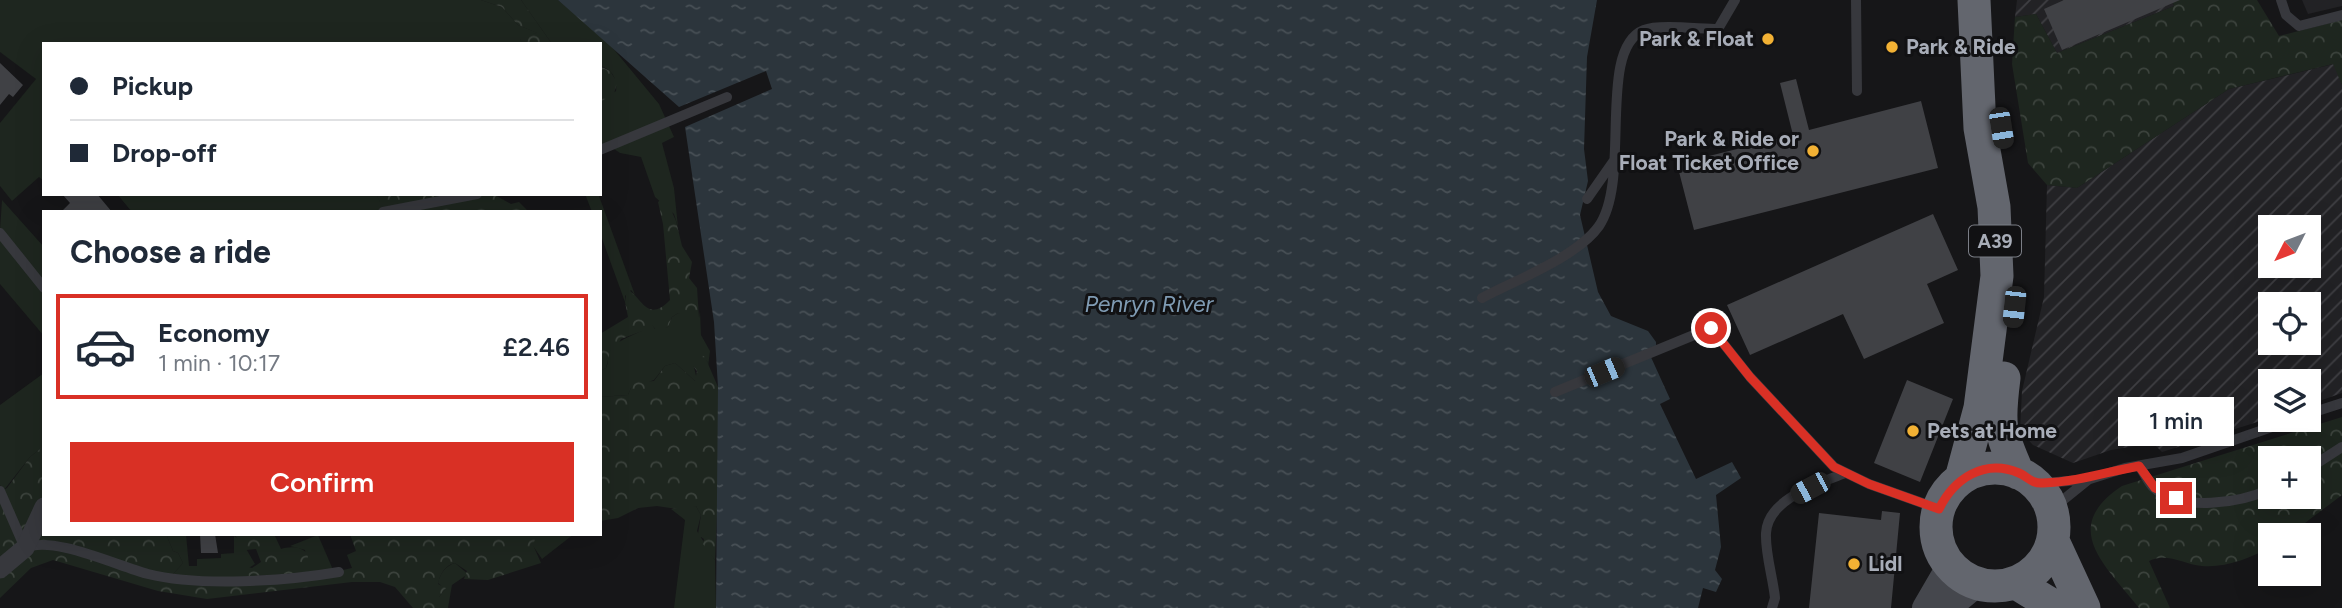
<!DOCTYPE html>
<html lang="en">
<head>
<meta charset="utf-8">
<style>
  body { margin:0; font-family:Figtree,sans-serif; background:#f2f2f3; color:#1f2937; height:100vh; display:flex; flex-direction:column; font-size:26px; white-space:nowrap }
  * { box-sizing:border-box; margin:0 }
  p { font-size:23px; color:#747a83 }
  .icon { flex:none; width:38px; height:38px; fill:none; stroke:currentColor; stroke-width:2; stroke-linecap:round; stroke-linejoin:round }
  .map { position:relative; flex:1; overflow:hidden }
  .drawer { position:absolute; left:42px; top:210px; width:560px; height:326px; display:flex; flex-direction:column; background:#fff; border-radius:0px; box-shadow:0 7px 28px #0002 }
  .drawer>* { flex:none }
  .guide { position:absolute; left:42px; top:42px; width:560px; height:154px; border-radius:0px; box-shadow:0 7px 28px #0002; display:grid; align-content:center; height:154px; padding:0 28px; background:#fff }
  .needle { width:46px; rotate:228deg }
  .tools { position:absolute; left:2258px; top:215px; display:grid; gap:14px }
  .tools a { display:grid; place-items:center; width:63px; height:63px; border-radius:0px; background:#fff; box-shadow:0 7px 28px #0002; font-size:35px }
  .end { position:absolute; width:32px; height:32px; margin:-16px; border:9px solid #d93025; background:#fff; box-shadow:0 0 0 4px #fff }
  .from { border-radius:50% }
  .bubble { position:absolute; height:49px; border-radius:0px; background:#fff; box-shadow:0 7px 28px #0002; font-size:23px; font-weight:600; line-height:49px; text-align:center }
  .car { position:absolute; width:21px; height:42px; margin:-21px -10px; border-radius:9px; box-shadow:0 0 5px 2px #0007; background:linear-gradient(#222 24%,#8ab4d8 0 40%,#222 0 76%,#8ab4d8 0 86%,#222 0) }
  .guide b { display:flex; align-items:center; gap:24px; height:66px; font-size:26px }
  .guide b+b { border-top:2px solid #e0e1e3 }
  .guide i { width:18px; height:18px; background:#1f2937 }
  ul { padding:0; list-style:none }
  li { display:flex; align-items:center; gap:21px; height:105px; margin:0 14px 10px; padding:0 14px; border:4px solid transparent; border-radius:0px }
  li div { flex:1 }
  li b { display:block; font-size:26px }
  li em { font-style:normal; font-weight:600 }
  li.on { border-color:#d93025 }
  li>.icon { width:63px; height:63px; stroke-width:1.5 }
  h2 { padding:0 28px; font-size:32px; line-height:84px }
  .action { display:flex; gap:14px; margin-top:auto; padding:14px 28px }
  .action a { flex:1; height:80px; border-radius:0px; background:#d93025; color:#fff; font-size:28px; font-weight:600; line-height:80px; text-align:center }
  .map>svg:first-child { display:block }
  .built { fill:#222225 }
  .industrial { fill:url(#industrial-furrows); fill-rule:evenodd }
  .green { fill:#1e261f }
  .forest { fill:url(#forest-crowns); fill-rule:evenodd }
  .water { fill:url(#water-ripples) }
  .building { fill:#404145 }
  .lines { fill:none; stroke-linecap:round; stroke-linejoin:round }
  .lane { stroke:#37383d; stroke-width:10 }
  .street { stroke:#37383d; stroke-width:19 }
  .secondary { stroke:#45474d; stroke-width:26 }
  .highway { stroke:#63666e; stroke-width:33 }
  .route { stroke:#d93025; stroke-width:9 }
  .poi-dot { fill:#f2b134; stroke:#111113; stroke-width:2.5 }
  .labels { text-anchor:middle; stroke-width:6; stroke-linejoin:round; paint-order:stroke }
  .shield { fill:#111113; stroke:#7b7e86; stroke-width:2 }
  .shield-label { font-size:19px; font-weight:bold; fill:#a8adb8 }
  .poi-label { font-size:21px; font-weight:bold; fill:#a8adb8; stroke:#111113; text-anchor:start }
  .water-label { font-size:23px; font-style:italic; fill:#7f9bb3; stroke:#111113 }
</style>
</head>
<body>
<div class="map">
<svg width="2342" height="608" viewBox="0 0 2342 608">
  <defs>
    <pattern id="industrial-furrows" width="10" height="10" patternUnits="userSpaceOnUse" patternTransform="scale(1.75)"><rect width="10" height="10" fill="#222225"/><path d="M-1 1l2-2M0 10L10 0M9 11l2-2" fill="none" stroke="#3f3f43"/></pattern>
    <pattern id="forest-crowns" width="20" height="18" patternUnits="userSpaceOnUse" patternTransform="scale(1.75)"><rect width="20" height="18" fill="#1e261f"/><path d="M2 6a3 3 0 1 1 6 0M12 15a3 3 0 1 1 6 0" fill="none" stroke="#3c433d"/></pattern>
    <pattern id="water-ripples" width="26" height="14" patternUnits="userSpaceOnUse" patternTransform="scale(1.75)"><rect width="26" height="14" fill="#2c353c"/><path d="M2 4q2-2 4 0t4 0M15 11q2-2 4 0t4 0" fill="none" stroke="#485056"/></pattern>
  </defs>
  <rect width="100%" height="100%" fill="#161618"/>
  <path class="built" d="M 2302,0 L 2342,0 L 2342,6 L 2308,14 Z"/>
  <path class="industrial" d="M 2017,0 L 2172,0 L 2174,6 L 2057,53 L 2036,14 L 2015,17 Z
    M 2334,64 L 2342,85 L 2342,393 L 2308,405 L 2308,382 L 2270,382 L 2270,418 L 2162,452 L 2153,443 L 2111,450 L 2073,463 L 2033,445 L 2020,431 L 2022,391 L 2044,297 L 2047,185 L 2077,188 L 2229,89 ZM 2270,228 L 2308,228 L 2308,266 L 2270,266 ZM 2270,304 L 2308,304 L 2308,343 L 2270,343 Z"/>
  <path class="green" d="M 0,0 L 481,0 L 502,7 L 518,25 L 538,33 L 520,37 L 522,44 L 44,44 L 44,181 L 39,177 L 12,201 L 0,186 L 0,123 L 36,79 L 0,52 Z
    M 521,0 L 558,0 L 607,41 L 659,104 L 674,137 L 662,143 L 674,188 L 678,227 L 674,214 L 655,197 L 641,157 L 620,153 L 611,147 L 600,151 L 600,102 L 616,91 C 617,80 613,69 600,66 L 600,44 L 552,44 Z
    M 117,194 L 376,194 L 386,212 L 132,212 Z
    M 585,194 L 599,196 L 635,295 L 631,290 L 625,296 L 625,302 L 600,233 L 600,212 L 592,212 Z
    M 2,200 L 44,247 L 44,288 L 0,230 Z
    M 0,234 L 44,290 L 44,336 L 0,284 Z
    M 700,311 L 701,335 L 710,351 L 708,367 L 707,361 L 691,353 L 684,353 L 693,363 L 697,380 L 695,381 L 675,363 L 665,366 L 654,380 L 631,388 L 628,395 L 600,397 L 600,371 L 606,368 C 609,362 607,355 610,351 C 619,337 639,335 652,324 L 655,329 L 668,327 L 672,317 L 678,313 L 699,318 Z
    M 44,373 L 44,446 L 30,457 L 4,490 L 0,485 L 0,405 Z
    M 696,506 L 701,515 L 697,531 L 715,560 L 716,608 L 674,608 L 685,520 L 671,509 Z
    M 166,534 L 186,534 L 189,566 L 197,566 L 197,559 L 221,558 L 221,554 L 234,553 L 234,536 L 241,540 L 255,564 L 249,568 L 249,578 L 209,581 L 173,574 L 183,563 L 178,553 L 173,551 Z
    M 537,534 L 569,535 L 574,534 L 542,559 L 533,546 L 533,537 Z
    M 318,535 L 334,572 L 301,576 L 306,560 L 305,550 L 290,546 Z
    M 455,563 L 468,574 L 452,585 L 448,608 L 439,608 L 439,597 L 445,589 L 438,583 C 440,574 445,566 455,563 Z"/>
  <path class="forest" d="M 481,0 L 521,0 L 552,44 L 522,44 L 519,36 L 537,33 L 518,25 L 502,7 Z
    M 2172,0 L 2257,0 L 2279,36 L 2342,20 L 2342,85 L 2333,64 L 2229,89 L 2077,188 L 2047,185 L 2028,163 L 2012,64 L 2015,17 L 2036,14 L 2057,53 L 2174,6 Z
    M 600,66 L 610,71 L 617,82 L 614,94 L 600,102 Z
    M 376,194 L 493,194 L 511,204 L 519,202 L 529,212 L 386,212 L 382,206 L 378,206 L 380,202 Z
    M 665,196 L 676,221 L 682,246 L 692,262 L 689,278 L 697,288 L 699,318 L 694,322 L 678,313 L 672,317 L 668,327 L 657,331 L 652,325 L 650,328 L 621,339 L 616,349 L 610,351 L 606,368 L 600,371 L 600,334 L 628,317 L 625,302 L 627,289 C 642,297 647,324 670,300 L 663,224 L 658,202 Z
    M 695,351 L 705,357 L 718,387 L 720,444 L 715,560 L 703,544 L 704,539 L 701,537 L 697,541 L 701,515 L 696,506 L 684,510 L 657,506 L 638,508 L 618,518 L 600,521 L 600,397 L 628,395 C 638,372 636,383 654,381 L 665,366 L 675,363 L 695,381 L 697,371 L 683,353 Z
    M 2342,417 L 2342,495 L 2289,535 L 2270,536 L 2270,547 C 2251,558 2225,568 2202,566 C 2183,564 2167,552 2149,561 L 2170,608 L 2139,608 C 2105,565 2059,528 2122,486 ZM 2270,458 L 2308,458 L 2308,497 L 2270,497 Z
    M 44,446 L 44,534 L 166,534 L 173,551 L 178,553 L 183,563 L 173,574 L 174,580 L 334,572 L 352,568 L 347,555 L 356,551 L 350,534 L 537,534 L 533,545 L 541,563 L 488,580 L 464,579 L 467,571 L 455,563 C 445,565 440,574 438,584 L 446,588 L 439,597 L 439,608 L 413,608 L 395,587 L 380,582 L 352,582 L 207,599 L 158,591 L 53,560 L 31,568 L 0,598 L 0,485 L 4,490 L 7,488 L 30,457 Z
    M 234,534 L 274,534 L 281,549 C 290,546 301,546 308,554 L 307,569 L 303,574 L 249,578 L 248,567 L 252,568 L 261,562 L 256,549 L 246,550 Z"/>
  <path class="water" d="M 558,0 L 1597,0 L 1587,57 L 1584,149 L 1588,181 L 1580,215 L 1598,292 L 1611,316 L 1648,331 L 1656,342 L 1656,352 L 1650,355 L 1670,399 L 1660,404 L 1696,479 L 1732,462 L 1741,478 L 1716,495 L 1721,547 L 1715,570 L 1722,579 L 1716,592 L 1703,588 L 1698,608 L 716,608 L 718,387 L 714,322 L 685,127 L 772,89 L 766,71 L 679,107 Z"/>
  <path class="building" d="M 2064,0 L 2180,0 L 2062,50 L 2044,9 Z
    M 0,63 L 23,85 L 13,97 L 9,94 L 0,105 Z
    M 1796,79 L 1809,130 L 1921,101 L 1938,168 L 1694,230 L 1677,164 L 1793,135 L 1780,83 Z
    M 62,194 L 97,194 L 112,212 L 61,212 L 70,203 Z
    M 1933,214 L 1958,270 L 1927,284 L 1944,323 L 1864,359 L 1843,314 L 1750,355 L 1727,305 Z
    M 1907,380 L 1953,399 L 1920,482 L 1874,463 Z
    M 1882,511 L 1900,513 L 1891,608 L 1809,608 L 1819,513 L 1881,520 Z
    M 200,534 L 215,534 L 218,553 L 201,553 Z"/>
  <g class="lines">
    <path class="lane" d="M 1856,0 L 1857,91
      M 2281,0 L 2286,15 L 2299,26 L 2342,15
      M 600,150 L 727,97
      M 1587,199 L 1615,159
      M 383,212 L 477,194
      M 0,233 L 44,288
      M 1482,298 C 1516,280 1577,257 1599,226 C 1632,178 1596,49 1644,30 C 1659,24 1700,29 1718,29 L 1735,0
      M 1555,392 L 1711,328 L 1750,377 L 1834,467 L 1869,484 L 1939,509
      M 2308,414 L 2342,403
      M 2139,466 C 2144,472 2148,483 2154,488 C 2181,512 2241,503 2270,489
      M 2308,469 L 2342,447
      M 2035,484 L 2090,479 L 2125,468 L 2182,458 L 2292,420
      M 0,491 L 25,548 C 53,535 117,566 148,574 C 200,587 286,581 339,572
      M 2053,515 L 2063,500 L 2089,479
      M 1772,608 L 1775,598 C 1773,578 1765,553 1766,533 C 1768,498 1819,484 1845,473"/>
    <path class="street" d="M 0,569 L 25,548 L 44,507"/>
    <path class="secondary" d="M 1925,608 L 1950,565
      M 1948,608 L 1977,584"/>
    <path class="highway" d="M 2004,378 C 1998,425 1999,430 2018,473
      M1936 527a59 59 0 1 1 118 0a59 59 0 1 1-118 0Z
      M 1961,479 L 1980,408 L 1997,276 L 1994,207 L 1980,128 L 1974,0
      M 2053,541 L 2084,608
      M 2016,583 L 2057,608"/>
  </g>
  <g class="lines">
    <path class="route" d="M 1711,328 L 1750,377 L 1834,467 L 1869,484 L 1939,509 C 1954,479 1984,458 2019,473 C 2028,477 2032,484 2043,483 C 2077,482 2106,472 2139,466 L 2155,488 L 2176,498"/>
  </g>
  <g class="poi-dot">
    <circle cx="1768" cy="39" r="7"/>
    <circle cx="1892" cy="47" r="7"/>
    <circle cx="1813" cy="151" r="7"/>
    <circle cx="1913" cy="431" r="7"/>
    <circle cx="1854" cy="564" r="7"/>
  </g>
  <g class="labels">
    <rect class="shield" x="1969" y="225.5" width="52" height="31" rx="5"/>
    <g class="shield-label">
      <text x="1995" y="248">A39</text>
    </g>
    <g class="poi-label">
      <text x="1754" y="46" text-anchor="end">Park &amp; Float</text>
      <text x="1906" y="54">Park &amp; Ride</text>
      <text x="1799" y="146" text-anchor="end">Park &amp; Ride or<tspan x="1799" dy="24">Float Ticket Office</tspan></text>
      <text x="1927" y="438">Pets at Home</text>
      <text x="1868" y="571">Lidl</text>
    </g>
    <g class="water-label">
      <text x="1149" y="312">Penryn River</text>
    </g>
  </g>
</svg>
<div class="tools">
<a><svg class="needle" viewBox="-14 -14 28 28"><path d="M0-13l5 13h-10z" fill="#e53935"/><path d="M0 13l5-13h-10z" fill="#747a83"/></svg></a>
<a><svg class="icon" aria-label="locate" viewBox="0 0 24 24"><circle cx="12" cy="12" r="6"/><path d="M12 2v4M12 18v4M2 12h4M18 12h4"/></svg></a>
<a><svg class="icon" aria-label="layers" viewBox="0 0 24 24"><path d="M12 4l9 5-9 5-9-5zM3 14l9 5 9-5"/></svg></a>
<a>+</a>
<a>−</a>
</div>
<i class="end from" style="left:1711px;top:328px"></i>
<i class="end" style="left:2176px;top:498px"></i>
<div class="bubble" style="left:2118px;top:397px;width:116px">1 min</div>
<i class="car" style="left:2001px;top:128px;rotate:171deg"></i>
<i class="car" style="left:2014px;top:307px;rotate:186deg"></i>
<i class="car" style="left:1604px;top:372px;rotate:67deg"></i>
<i class="car" style="left:1810px;top:488px;rotate:242deg"></i>
<div class="guide">
<b><i class="from"></i>Pickup</b>
<b><i></i>Drop-off</b>
</div>
<section class="drawer">
<h2>Choose a ride</h2>
<ul>
<li class="on"><svg class="icon" aria-label="car" viewBox="0 0 24 24"><path d="M5 17H2v-5l4-1 3-4h7l3 4 3 1v5h-3M9 17h6M6 11h13"/><circle cx="7" cy="17" r="2"/><circle cx="17" cy="17" r="2"/></svg><div><b>Economy</b><p>1 min · 10:17</p></div><em>£2.46</em></li>
</ul>
<div class="action"><a>Confirm</a></div>
</section>
</div>
</body>
</html>
